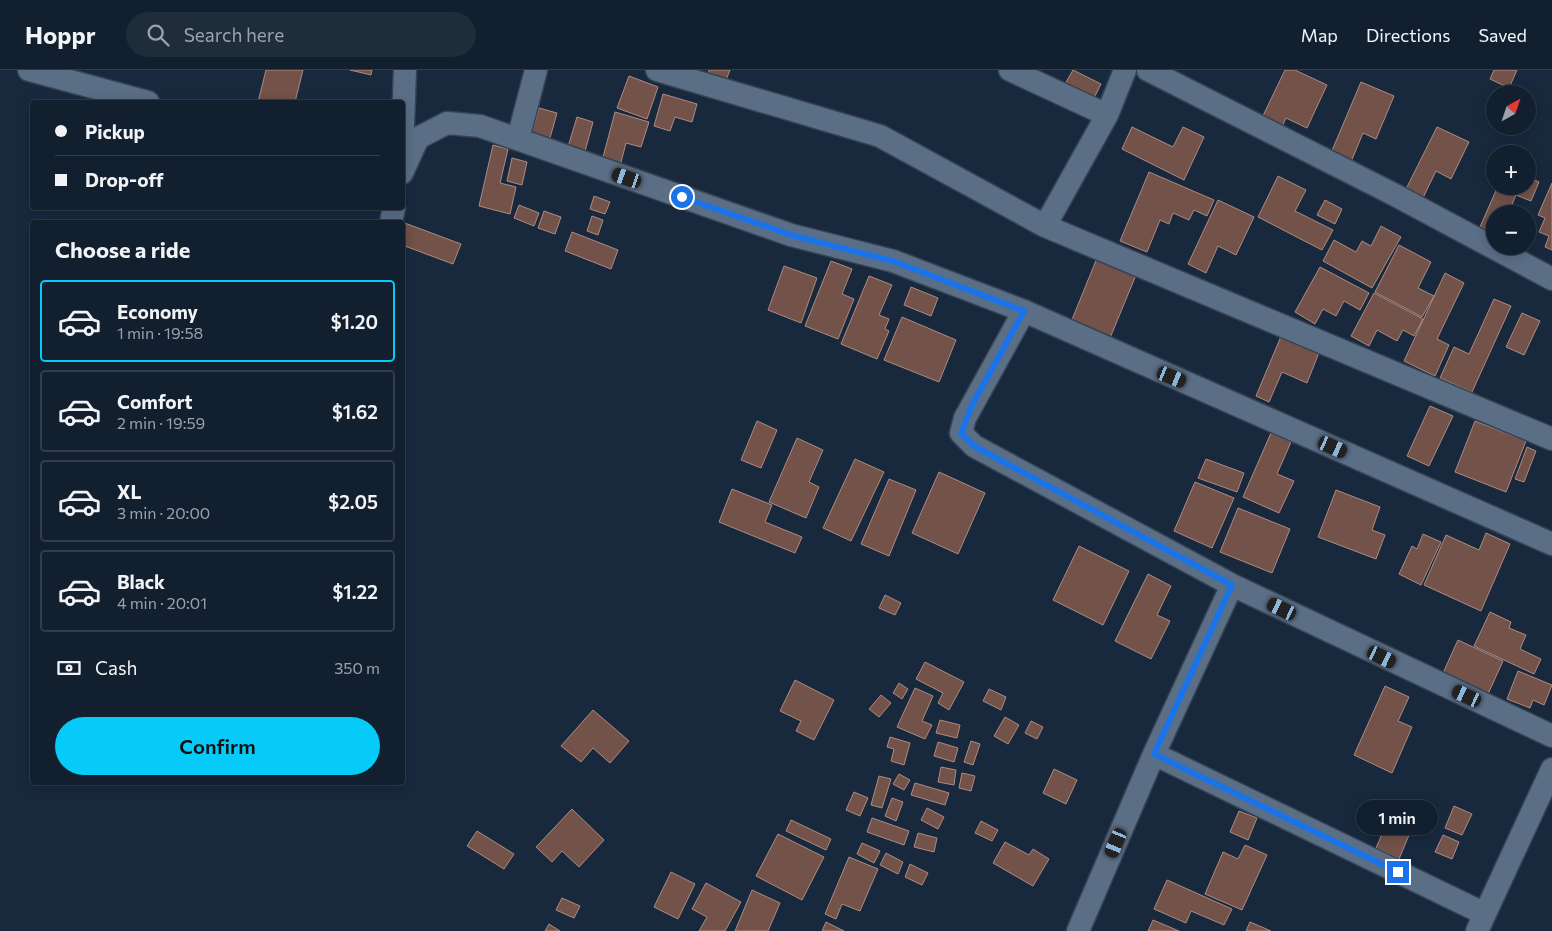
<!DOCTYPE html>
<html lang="en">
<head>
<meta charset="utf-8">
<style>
  body { margin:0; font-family:Commissioner,sans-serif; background:#1f2c3a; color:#f1f3f6; height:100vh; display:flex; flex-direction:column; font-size:19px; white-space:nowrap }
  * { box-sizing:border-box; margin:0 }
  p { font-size:16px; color:#9ca2aa }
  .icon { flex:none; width:28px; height:28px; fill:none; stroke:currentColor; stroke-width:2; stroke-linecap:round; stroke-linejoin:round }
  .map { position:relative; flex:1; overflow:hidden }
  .drawer { position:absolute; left:30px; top:150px; width:375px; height:565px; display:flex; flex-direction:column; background:#121f2e; border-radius:5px; box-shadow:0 2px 12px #0003,0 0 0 1px #313d4a }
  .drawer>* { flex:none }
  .banner { position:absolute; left:30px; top:30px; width:375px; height:110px; border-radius:5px; box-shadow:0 2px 12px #0003,0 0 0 1px #313d4a; display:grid; align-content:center; height:110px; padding:0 25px; background:#121f2e }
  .needle { width:32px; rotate:40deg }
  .fabs { position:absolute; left:1486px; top:15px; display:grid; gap:10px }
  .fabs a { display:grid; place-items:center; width:50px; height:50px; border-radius:50%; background:#121f2e; box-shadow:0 2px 12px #0003,0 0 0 1px #313d4a; font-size:25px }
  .end { position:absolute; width:22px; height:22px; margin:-11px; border:6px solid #1a73e8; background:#fff; box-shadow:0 0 0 2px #fff }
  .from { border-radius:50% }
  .bubble { position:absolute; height:35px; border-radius:18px; background:#121f2e; box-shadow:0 2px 12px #0003,0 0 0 1px #313d4a; font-size:16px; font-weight:600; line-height:35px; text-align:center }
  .car { position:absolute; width:15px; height:30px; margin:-15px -8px; border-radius:6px; box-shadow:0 0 4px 1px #0007; background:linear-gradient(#222 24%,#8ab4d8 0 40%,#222 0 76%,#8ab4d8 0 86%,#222 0) }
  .banner b { display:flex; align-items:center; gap:18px; height:48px; font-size:19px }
  .banner b+b { border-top:1px solid #313d4a }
  .banner i { width:12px; height:12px; background:#f1f3f6 }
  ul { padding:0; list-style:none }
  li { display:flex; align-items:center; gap:15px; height:82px; margin:0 10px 8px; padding:0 15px; border:2px solid #313d4a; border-radius:5px }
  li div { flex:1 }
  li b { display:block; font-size:19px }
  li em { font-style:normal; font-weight:600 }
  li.active { border-color:#06cbf9 }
  li>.icon { width:45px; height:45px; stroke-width:1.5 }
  h2 { padding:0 25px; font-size:22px; line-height:60px }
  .pay { display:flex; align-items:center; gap:12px; height:55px; padding:0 25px; font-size:19px }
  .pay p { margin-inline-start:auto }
  .action { display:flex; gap:10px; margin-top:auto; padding:10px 25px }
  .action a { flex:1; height:58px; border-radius:30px; background:#06cbf9; color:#111; font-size:20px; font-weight:600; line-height:58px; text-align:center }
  header { display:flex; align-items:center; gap:30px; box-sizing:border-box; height:70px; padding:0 25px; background:#121f2e; border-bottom:1px solid #313d4a }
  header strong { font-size:24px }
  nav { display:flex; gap:28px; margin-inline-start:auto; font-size:18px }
  .search { width:350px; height:45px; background:#1f2c3a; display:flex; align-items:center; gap:12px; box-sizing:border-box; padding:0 18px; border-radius:28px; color:#9ca2aa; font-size:19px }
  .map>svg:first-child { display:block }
  .building { fill:#725249; stroke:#ae8b81 }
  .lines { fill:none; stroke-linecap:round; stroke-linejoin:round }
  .street-casing { stroke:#364354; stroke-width:25 }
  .street { stroke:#5a6e86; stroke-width:22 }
  .route { stroke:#1a73e8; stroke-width:6 }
</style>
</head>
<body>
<header>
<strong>Hoppr</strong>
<div class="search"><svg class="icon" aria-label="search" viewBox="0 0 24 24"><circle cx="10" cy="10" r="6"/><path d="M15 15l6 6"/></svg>Search here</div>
<nav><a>Map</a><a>Directions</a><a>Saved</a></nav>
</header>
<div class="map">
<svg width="1552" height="861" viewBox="0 0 1552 861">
  <rect width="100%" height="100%" fill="#18293e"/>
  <path class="building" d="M 266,0 L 303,0 L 295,32 L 258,32 Z
    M 350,0 L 372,0 L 371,5 Z
    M 709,0 L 730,0 L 726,10 L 708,4 Z
    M 1073,0 L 1101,14 L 1094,28 L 1065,14 Z
    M 1285,0 L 1295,0 L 1327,15 L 1307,58 L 1286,48 L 1279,63 L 1259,54 Z
    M 1494,0 L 1517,0 L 1509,18 L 1490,9 Z
    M 629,6 L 658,17 L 647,49 L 617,38 Z
    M 1361,12 L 1394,26 L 1376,69 L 1363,63 L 1348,99 L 1328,90 Z
    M 663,24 L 697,34 L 692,52 L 675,47 L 670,61 L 654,56 Z
    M 539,38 L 557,43 L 548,75 L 530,70 Z
    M 615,42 L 649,52 L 641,77 L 626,73 L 620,96 L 602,91 Z
    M 577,47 L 593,52 L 584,85 L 567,80 Z
    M 1132,57 L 1173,77 L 1183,57 L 1204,67 L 1184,110 L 1122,79 Z
    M 1437,57 L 1469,72 L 1451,109 L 1436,101 L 1419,136 L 1402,127 Z
    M 493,75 L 508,79 L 500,113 L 516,117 L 510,144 L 479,136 Z
    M 512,88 L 527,92 L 522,115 L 507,111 Z
    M 1149,102 L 1214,130 L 1207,146 L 1194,140 L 1189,150 L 1173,143 L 1169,154 L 1160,150 L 1147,182 L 1120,171 Z
    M 1278,106 L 1306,120 L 1295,141 L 1333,160 L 1322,180 L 1258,147 Z
    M 1528,107 L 1539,112 L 1531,131 L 1516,125 L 1508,144 L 1495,144 L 1495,174 L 1476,166 L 1498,116 L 1528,116 Z
    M 1552,113 L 1552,180 L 1545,177 L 1549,166 L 1539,162 L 1545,148 L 1538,145 Z
    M 594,126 L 610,132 L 605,144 L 590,139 Z
    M 1218,130 L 1254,147 L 1236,185 L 1218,176 L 1206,203 L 1188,194 Z
    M 1325,130 L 1342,139 L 1335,154 L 1317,145 Z
    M 519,135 L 539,143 L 534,156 L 514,148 Z
    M 544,141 L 561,147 L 555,164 L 538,158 Z
    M 592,146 L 603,150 L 598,165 L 587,161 Z
    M 402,152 L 461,174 L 453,194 L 402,175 Z
    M 1381,156 L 1401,167 L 1372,218 L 1323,191 L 1334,170 L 1356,182 L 1362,171 L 1371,176 Z
    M 572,162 L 618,180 L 611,199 L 565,181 Z
    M 1399,175 L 1431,192 L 1418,218 L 1434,226 L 1422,247 L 1375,222 Z
    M 1097,188 L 1136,205 L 1110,268 L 1071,252 Z
    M 831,191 L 852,199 L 842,224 L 854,229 L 838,269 L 805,256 Z
    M 784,196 L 817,208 L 801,253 L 768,240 Z
    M 1320,197 L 1369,223 L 1360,240 L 1344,231 L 1336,246 L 1323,239 L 1315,254 L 1295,242 Z
    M 1445,203 L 1464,213 L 1437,269 L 1449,275 L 1435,306 L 1404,291 Z
    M 869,206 L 892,215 L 879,245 L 889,249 L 885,259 L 889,261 L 877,289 L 841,274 Z
    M 911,217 L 938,228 L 931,246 L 904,235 Z
    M 1374,223 L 1423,249 L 1414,266 L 1403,260 L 1397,271 L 1377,260 L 1369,276 L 1351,266 Z
    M 1494,229 L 1511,236 L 1472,322 L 1440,308 L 1454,277 L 1469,284 Z
    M 1522,243 L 1540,251 L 1524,285 L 1506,277 Z
    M 902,247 L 956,270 L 939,312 L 884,290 Z
    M 1282,264 L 1320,280 L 1307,313 L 1282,302 L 1269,332 L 1256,326 Z
    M 1430,336 L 1453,346 L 1429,396 L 1407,386 Z
    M 757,351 L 777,360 L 761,398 L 741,390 Z
    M 1475,351 L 1526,371 L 1506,422 L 1455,402 Z
    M 1271,363 L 1291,372 L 1277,404 L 1294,411 L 1279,443 L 1243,427 Z
    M 797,368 L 823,380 L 809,412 L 819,417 L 806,448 L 769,432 Z
    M 1527,377 L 1536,381 L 1524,412 L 1515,409 Z
    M 855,389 L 884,402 L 851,471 L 823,458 Z
    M 1206,389 L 1244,403 L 1237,422 L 1198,408 Z
    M 939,402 L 985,423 L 958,484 L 912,463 Z
    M 889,409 L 916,420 L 889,486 L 861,474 Z
    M 1195,412 L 1234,428 L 1212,478 L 1174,461 Z
    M 732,419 L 772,435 L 765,452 L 802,467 L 795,483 L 719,452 Z
    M 1336,420 L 1380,437 L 1372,460 L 1385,465 L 1376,489 L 1318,467 Z
    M 1238,438 L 1290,459 L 1272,503 L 1220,482 Z
    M 1486,463 L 1510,474 L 1481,541 L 1424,515 L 1446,465 L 1479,480 Z
    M 1423,464 L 1441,472 L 1421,515 L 1399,504 L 1412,476 L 1417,479 Z
    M 1079,476 L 1129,501 L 1103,555 L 1053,530 Z
    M 1148,504 L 1171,516 L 1157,545 L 1170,551 L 1151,589 L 1115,571 Z
    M 885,525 L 901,533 L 895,545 L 879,538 Z
    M 1490,542 L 1511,552 L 1509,558 L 1526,565 L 1520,579 L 1541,589 L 1534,604 L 1474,576 Z
    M 1458,570 L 1503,591 L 1488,624 L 1443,603 Z
    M 925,592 L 964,612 L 949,640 L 938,633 L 943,623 L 916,609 Z
    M 1518,601 L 1552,615 L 1544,635 L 1533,630 L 1530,638 L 1507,629 Z
    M 795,610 L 834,630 L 814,670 L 796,661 L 801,651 L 780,641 Z
    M 899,613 L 908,619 L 902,629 L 893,623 Z
    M 1385,616 L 1409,627 L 1398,651 L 1412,657 L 1392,703 L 1354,685 Z
    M 915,618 L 933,626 L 922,651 L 932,655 L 925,669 L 897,657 Z
    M 989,619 L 1006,627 L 1001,640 L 983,631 Z
    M 881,625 L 891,633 L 879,647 L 869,639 Z
    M 593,640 L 629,671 L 610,693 L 593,678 L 581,692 L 561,676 Z
    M 1005,647 L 1019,655 L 1008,674 L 994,666 Z
    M 940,650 L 960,655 L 957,668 L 936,663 Z
    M 1031,651 L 1043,657 L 1037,669 L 1025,663 Z
    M 890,667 L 910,673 L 904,695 L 891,691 L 894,679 L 887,677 Z
    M 971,671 L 980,674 L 973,695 L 964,692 Z
    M 938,672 L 958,678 L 954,692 L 934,686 Z
    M 941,697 L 956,700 L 954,715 L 938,712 Z
    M 1054,699 L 1077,710 L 1066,734 L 1043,723 Z
    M 962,703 L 975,706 L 971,721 L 959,718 Z
    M 899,704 L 910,710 L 904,720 L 893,714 Z
    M 879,706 L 891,709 L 882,738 L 871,735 Z
    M 915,713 L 949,723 L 945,735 L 911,725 Z
    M 854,722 L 868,728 L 860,746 L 846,740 Z
    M 892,728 L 903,732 L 896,751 L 885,746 Z
    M 1454,736 L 1472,744 L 1462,765 L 1445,758 Z
    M 927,738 L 944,747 L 938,759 L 921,750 Z
    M 572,739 L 604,770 L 579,797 L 562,781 L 552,792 L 536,777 Z
    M 1239,741 L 1257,748 L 1248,770 L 1230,762 Z
    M 872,748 L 909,761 L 904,775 L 867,762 Z
    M 1389,748 L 1412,758 L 1399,789 L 1376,778 Z
    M 791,750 L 831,769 L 826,780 L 786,761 Z
    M 981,751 L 998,760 L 992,771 L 975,763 Z
    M 477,761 L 514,784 L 504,799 L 467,776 Z
    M 918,763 L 937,768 L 934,782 L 914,777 Z
    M 778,764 L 824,787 L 802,830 L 756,806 Z
    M 1443,765 L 1459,772 L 1452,789 L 1435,782 Z
    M 1005,772 L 1029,785 L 1033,779 L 1049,789 L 1033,816 L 993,793 Z
    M 862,773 L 880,781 L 874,793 L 857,784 Z
    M 1245,775 L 1267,785 L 1242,840 L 1205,824 L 1223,782 L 1238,789 Z
    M 886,783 L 903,792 L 898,804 L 880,795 Z
    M 849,787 L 878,799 L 860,841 L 842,834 L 836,849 L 825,844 Z
    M 910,794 L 928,803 L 922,815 L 905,807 Z
    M 671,802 L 695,814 L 678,849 L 654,837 Z
    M 1167,810 L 1232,839 L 1224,855 L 1191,841 L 1186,853 L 1154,839 Z
    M 706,813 L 741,832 L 725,861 L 699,861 L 707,847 L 692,839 Z
    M 752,820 L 780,833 L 768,861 L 735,861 Z
    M 562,828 L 580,836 L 574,848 L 556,840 Z
    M 1153,850 L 1179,861 L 1148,861 Z
    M 826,852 L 844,861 L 822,861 Z
    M 1250,852 L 1271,861 L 1246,861 Z
    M 549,854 L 560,861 L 545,861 Z"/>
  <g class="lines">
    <g class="street-casing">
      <path id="street" d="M 29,0 L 148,32
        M 657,0 L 880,66 L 1045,156 L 1552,369
        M 1010,0 L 1107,45 L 1125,0
        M 1148,0 L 1395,125 L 1552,209
        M 518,69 L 536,0
        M 402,82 L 405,0
        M 402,103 L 418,68 L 447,53 L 480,56 L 791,165 L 893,191 L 1024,241 L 1552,474
        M 391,152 L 394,138
        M 1045,156 L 1107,45
        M 1024,241 L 965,348 L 961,363 L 974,376 L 1232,515 L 1552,666
        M 1154,684 L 1485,844
        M 1078,861 L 1154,684 L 1232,515
        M 1477,861 L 1552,699"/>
    </g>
    <use href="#street" class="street"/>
  </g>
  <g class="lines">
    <path class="route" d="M 682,127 L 791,165 L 893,191 L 1024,241 L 972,335 L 961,363 L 974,376 L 1232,515 L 1154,684 L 1398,802"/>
  </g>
</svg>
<div class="fabs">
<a><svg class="needle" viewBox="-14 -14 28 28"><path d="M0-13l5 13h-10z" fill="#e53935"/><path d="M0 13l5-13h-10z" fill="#9ca2aa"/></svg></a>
<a>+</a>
<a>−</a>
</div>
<i class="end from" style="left:682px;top:127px"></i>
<i class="end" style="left:1398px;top:802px"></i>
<div class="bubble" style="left:1356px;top:730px;width:82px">1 min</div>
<i class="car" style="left:627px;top:108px;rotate:289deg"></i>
<i class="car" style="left:1172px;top:307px;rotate:112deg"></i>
<i class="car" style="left:1333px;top:377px;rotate:114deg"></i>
<i class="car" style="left:1282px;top:539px;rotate:296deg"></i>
<i class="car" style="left:1382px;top:587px;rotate:116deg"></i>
<i class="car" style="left:1467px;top:626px;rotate:295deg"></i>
<i class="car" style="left:1116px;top:773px;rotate:203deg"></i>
<div class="banner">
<b><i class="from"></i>Pickup</b>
<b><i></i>Drop-off</b>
</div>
<section class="drawer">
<h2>Choose a ride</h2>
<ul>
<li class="active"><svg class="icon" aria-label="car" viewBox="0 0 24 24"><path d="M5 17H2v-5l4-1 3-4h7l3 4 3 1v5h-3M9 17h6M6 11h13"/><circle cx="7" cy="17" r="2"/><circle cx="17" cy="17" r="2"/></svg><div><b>Economy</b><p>1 min · 19:58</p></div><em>$1.20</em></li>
<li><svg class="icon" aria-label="car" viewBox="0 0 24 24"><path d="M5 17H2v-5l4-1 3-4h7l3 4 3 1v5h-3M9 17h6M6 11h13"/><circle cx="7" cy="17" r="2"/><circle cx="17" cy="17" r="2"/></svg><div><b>Comfort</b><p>2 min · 19:59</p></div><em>$1.62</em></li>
<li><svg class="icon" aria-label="car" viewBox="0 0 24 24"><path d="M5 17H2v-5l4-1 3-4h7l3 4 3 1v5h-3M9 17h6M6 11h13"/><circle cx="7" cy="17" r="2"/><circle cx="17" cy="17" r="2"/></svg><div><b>XL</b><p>3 min · 20:00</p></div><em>$2.05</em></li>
<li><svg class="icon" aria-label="car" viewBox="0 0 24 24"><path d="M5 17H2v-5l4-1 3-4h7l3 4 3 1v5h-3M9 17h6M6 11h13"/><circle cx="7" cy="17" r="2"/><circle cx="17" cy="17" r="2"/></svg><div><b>Black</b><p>4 min · 20:01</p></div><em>$1.22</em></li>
</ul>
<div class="pay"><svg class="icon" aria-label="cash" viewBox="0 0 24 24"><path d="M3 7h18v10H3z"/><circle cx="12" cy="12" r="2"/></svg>Cash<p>350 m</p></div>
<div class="action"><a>Confirm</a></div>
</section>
</div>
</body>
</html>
